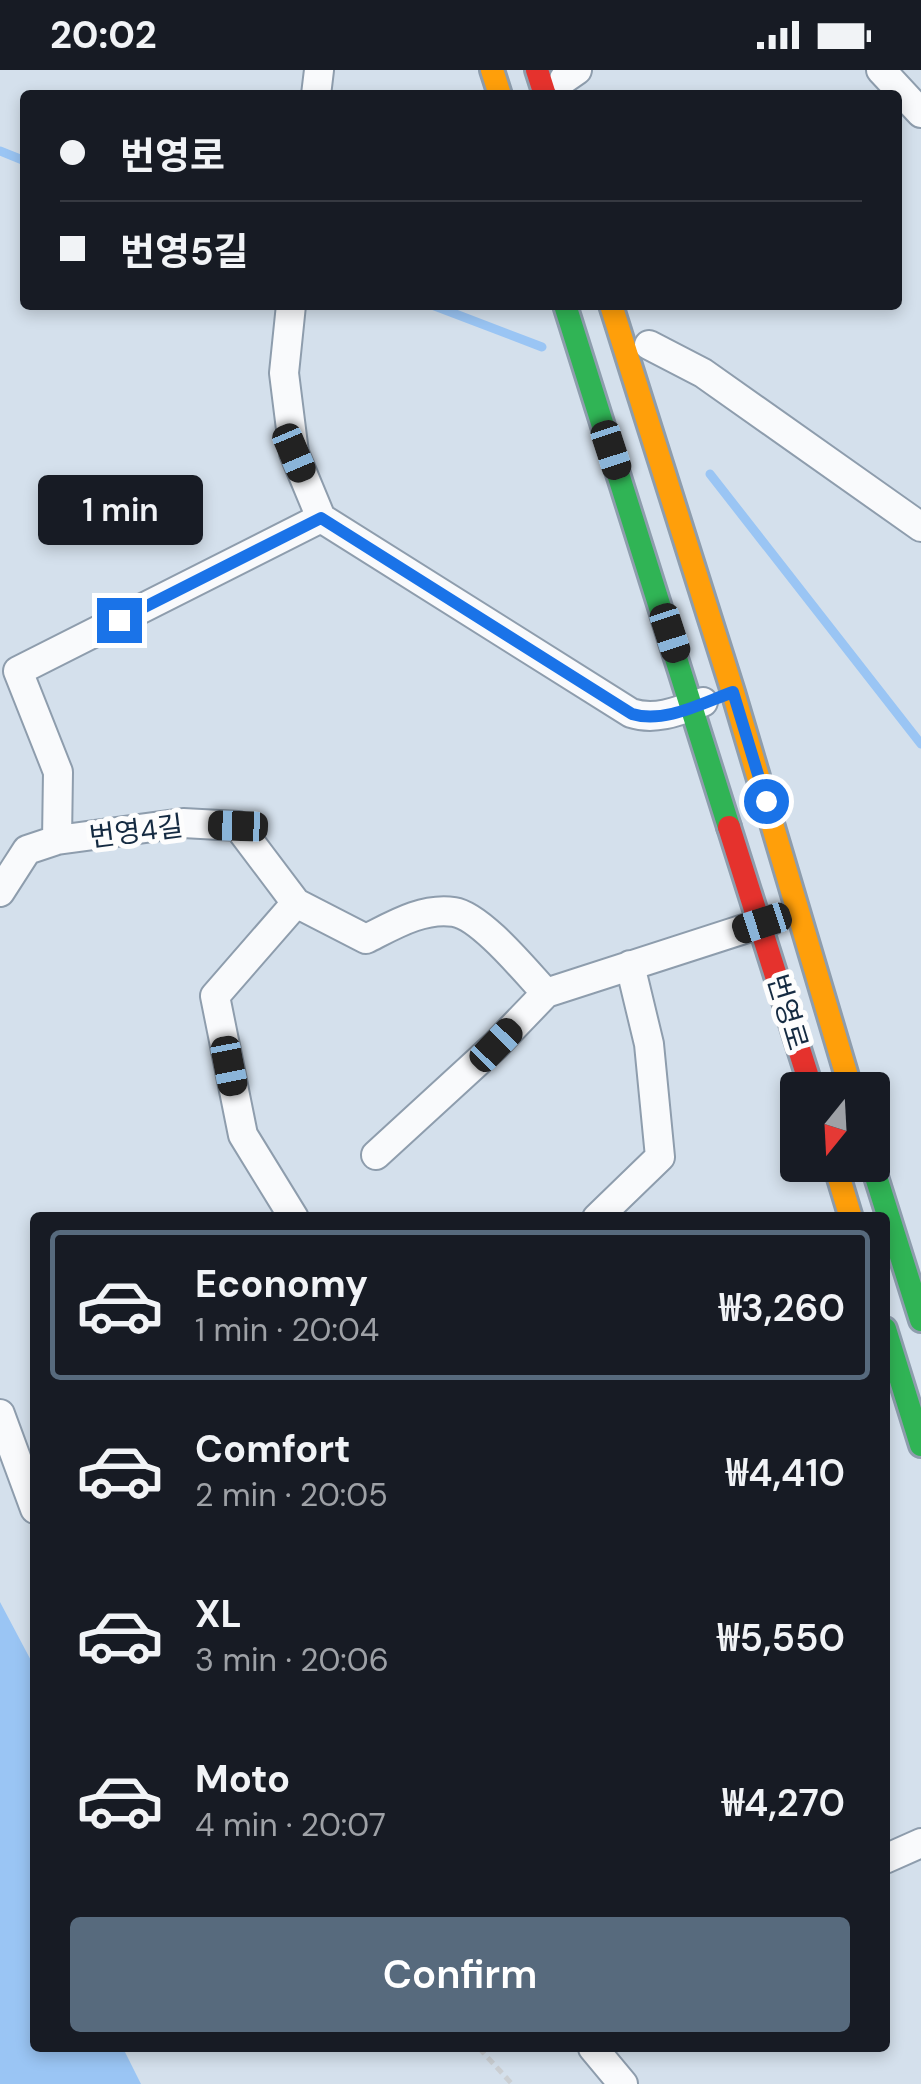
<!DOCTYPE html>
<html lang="en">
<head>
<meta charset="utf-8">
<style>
  body { margin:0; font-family:"DM Sans","Noto Sans KR",sans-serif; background:#242831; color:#f1f3f6; height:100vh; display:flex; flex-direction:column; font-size:38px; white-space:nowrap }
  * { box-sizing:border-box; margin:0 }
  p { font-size:32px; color:#9ea1a6 }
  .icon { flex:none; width:55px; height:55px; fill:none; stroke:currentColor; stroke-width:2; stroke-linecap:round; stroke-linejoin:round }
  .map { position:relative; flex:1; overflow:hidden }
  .details { position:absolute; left:30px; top:1142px; width:860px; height:840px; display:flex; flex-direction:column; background:#171b24; border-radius:10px; box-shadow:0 5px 15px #0003 }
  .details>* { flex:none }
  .banner { position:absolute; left:20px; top:20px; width:882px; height:220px; border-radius:10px; box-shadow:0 5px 15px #0003; display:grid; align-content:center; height:220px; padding:0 40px; background:#171b24 }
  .needle { width:65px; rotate:198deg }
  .controls { position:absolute; left:780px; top:1002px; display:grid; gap:20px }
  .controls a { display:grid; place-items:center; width:110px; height:110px; border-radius:10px; background:#171b24; box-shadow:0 5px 15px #0003; font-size:50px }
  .end { position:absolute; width:45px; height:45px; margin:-22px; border:12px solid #1a73e8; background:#fff; box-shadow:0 0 0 5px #fff }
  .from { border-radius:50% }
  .bubble { position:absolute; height:70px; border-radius:10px; background:#171b24; box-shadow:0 5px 15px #0003; font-size:32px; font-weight:600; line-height:70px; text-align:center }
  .car { position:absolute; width:30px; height:60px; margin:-30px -15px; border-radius:12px; box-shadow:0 0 8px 2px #0007; background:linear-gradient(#222 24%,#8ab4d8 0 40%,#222 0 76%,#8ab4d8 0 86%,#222 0) }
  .banner b { display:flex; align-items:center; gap:35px; height:95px; font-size:38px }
  .banner b+b { border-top:2px solid #363941 }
  .banner i { width:25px; height:25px; background:#f1f3f6 }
  ul { padding:18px 0 0; list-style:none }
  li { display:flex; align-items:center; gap:30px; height:150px; margin:0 20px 15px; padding:0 20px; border:5px solid transparent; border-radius:10px }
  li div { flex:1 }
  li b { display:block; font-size:38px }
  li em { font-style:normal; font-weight:600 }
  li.on { border-color:#576a7d }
  li>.icon { width:90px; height:90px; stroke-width:1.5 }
  .cta { display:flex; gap:20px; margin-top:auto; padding:20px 40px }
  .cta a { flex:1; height:115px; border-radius:10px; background:#576a7d; color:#fff; font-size:40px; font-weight:600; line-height:115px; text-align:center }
  .status { display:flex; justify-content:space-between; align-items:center; height:70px; padding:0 50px; background:#171b24; direction:ltr }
  .status svg { height:28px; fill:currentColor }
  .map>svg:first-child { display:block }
  .water { fill:#9ac5f4 }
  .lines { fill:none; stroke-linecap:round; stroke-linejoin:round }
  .stream { stroke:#9ac5f4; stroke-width:9 }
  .street-casing { stroke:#8e9dad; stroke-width:32 }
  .fast-casing { stroke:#8e9dad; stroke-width:28 }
  .slow-casing { stroke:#8e9dad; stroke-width:28 }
  .jam-casing { stroke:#8e9dad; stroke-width:28 }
  .path { stroke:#cbcfd3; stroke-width:5; stroke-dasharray:8 5; stroke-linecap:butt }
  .street { stroke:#f9fafc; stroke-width:28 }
  .fast { stroke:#30b455; stroke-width:22 }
  .slow { stroke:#ff9f0a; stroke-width:22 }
  .jam { stroke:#e5322d; stroke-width:22 }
  .route { stroke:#1a73e8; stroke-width:12 }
  .labels { text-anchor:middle; stroke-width:10; stroke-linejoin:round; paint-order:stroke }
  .street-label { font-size:28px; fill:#142a41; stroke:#fdfdfd }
</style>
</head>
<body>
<div class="status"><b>20:02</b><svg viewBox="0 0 49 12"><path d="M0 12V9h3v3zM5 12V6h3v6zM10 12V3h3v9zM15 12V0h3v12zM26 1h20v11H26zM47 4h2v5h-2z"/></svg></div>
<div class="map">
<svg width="921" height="2014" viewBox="0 0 921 2014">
  <rect width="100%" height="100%" fill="#d4e0ec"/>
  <path class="water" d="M 0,1532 L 35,1598 L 35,1978 L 123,1978 L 141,2014 L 0,2014 Z"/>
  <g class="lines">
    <path class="stream" d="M 0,81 L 25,91
      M 432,235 L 542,277
      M 710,404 L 921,674"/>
    <g class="street-casing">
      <path id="street" d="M 881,0 L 921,43
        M 564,9 L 577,0
        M 316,25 L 319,0
        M 291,235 L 284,303 L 294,383 L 321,448
        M 649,275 L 703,303 L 921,457
        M 57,770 L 183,753 L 238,756 L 296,833 L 366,869 C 392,856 423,837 454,842 C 481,846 527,903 546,923 L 772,850
        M 0,822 L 27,780 L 57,770 L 58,702 L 18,601 L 321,448 L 631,643 C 656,651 679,641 703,632
        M 376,1085 L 496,975 L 546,923
        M 294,1148 L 243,1065 L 215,926 L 296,833
        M 597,1148 L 660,1087 L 649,974 L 630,895
        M 0,1344 L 35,1439
        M 885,1789 L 921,1773
        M 593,1978 L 623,2014"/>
    </g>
    <g class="fast-casing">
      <path id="fast" d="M 565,235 L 729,757
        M 872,1094 L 921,1250
        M 885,1259 L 921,1375"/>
    </g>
    <g class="slow-casing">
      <path id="slow" d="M 492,0 L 500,25
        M 611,235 L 733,622 L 851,1020
        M 835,1095 L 851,1148"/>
    </g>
    <g class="jam-casing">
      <path id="jam" d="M 537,0 L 545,25
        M 729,757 L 812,1020"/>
    </g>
    <path class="path" d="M 479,1978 L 512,2014"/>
    <use href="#street" class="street"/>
    <use href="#fast" class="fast"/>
    <use href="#slow" class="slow"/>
    <use href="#jam" class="jam"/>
  </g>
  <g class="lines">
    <path class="route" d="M 119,550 L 321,448 L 632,644 C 664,654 702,633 733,622 L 766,731"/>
  </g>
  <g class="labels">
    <g class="street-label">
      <text transform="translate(136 761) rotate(-7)" y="10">번영4길</text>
      <text transform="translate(788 942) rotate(73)" y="10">번영로</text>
    </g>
  </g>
</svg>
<div class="controls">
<a><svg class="needle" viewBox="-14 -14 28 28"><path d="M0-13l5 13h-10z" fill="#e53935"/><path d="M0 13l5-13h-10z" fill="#9ea1a6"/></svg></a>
</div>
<i class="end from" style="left:766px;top:731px"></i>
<i class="end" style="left:119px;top:550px"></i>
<div class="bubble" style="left:38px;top:405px;width:165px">1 min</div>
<i class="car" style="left:611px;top:380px;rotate:162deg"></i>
<i class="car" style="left:294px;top:383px;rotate:157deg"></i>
<i class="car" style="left:670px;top:563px;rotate:162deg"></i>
<i class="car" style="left:238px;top:756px;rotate:272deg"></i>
<i class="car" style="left:762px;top:853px;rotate:252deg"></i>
<i class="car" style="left:496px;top:975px;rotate:44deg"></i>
<i class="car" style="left:229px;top:996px;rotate:169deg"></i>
<div class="banner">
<b><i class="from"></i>번영로</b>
<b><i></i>번영5길</b>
</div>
<section class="details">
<ul>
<li class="on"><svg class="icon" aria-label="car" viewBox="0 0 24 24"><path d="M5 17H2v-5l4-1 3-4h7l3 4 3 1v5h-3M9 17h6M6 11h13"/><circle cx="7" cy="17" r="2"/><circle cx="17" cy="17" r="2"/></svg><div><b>Economy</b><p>1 min · 20:04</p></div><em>₩3,260</em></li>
<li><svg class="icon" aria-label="car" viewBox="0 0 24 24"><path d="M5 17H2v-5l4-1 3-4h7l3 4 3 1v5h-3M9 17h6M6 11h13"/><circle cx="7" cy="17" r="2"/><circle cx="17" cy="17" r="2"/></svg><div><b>Comfort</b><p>2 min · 20:05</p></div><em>₩4,410</em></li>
<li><svg class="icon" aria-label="car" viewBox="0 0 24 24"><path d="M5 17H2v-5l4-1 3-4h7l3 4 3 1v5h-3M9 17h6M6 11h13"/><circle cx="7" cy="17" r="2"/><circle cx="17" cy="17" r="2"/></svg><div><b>XL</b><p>3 min · 20:06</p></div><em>₩5,550</em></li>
<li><svg class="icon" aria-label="car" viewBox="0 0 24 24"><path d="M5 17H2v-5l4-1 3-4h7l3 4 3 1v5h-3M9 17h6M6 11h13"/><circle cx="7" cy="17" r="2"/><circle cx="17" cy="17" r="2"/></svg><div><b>Moto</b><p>4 min · 20:07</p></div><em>₩4,270</em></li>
</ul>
<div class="cta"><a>Confirm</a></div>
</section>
</div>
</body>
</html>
